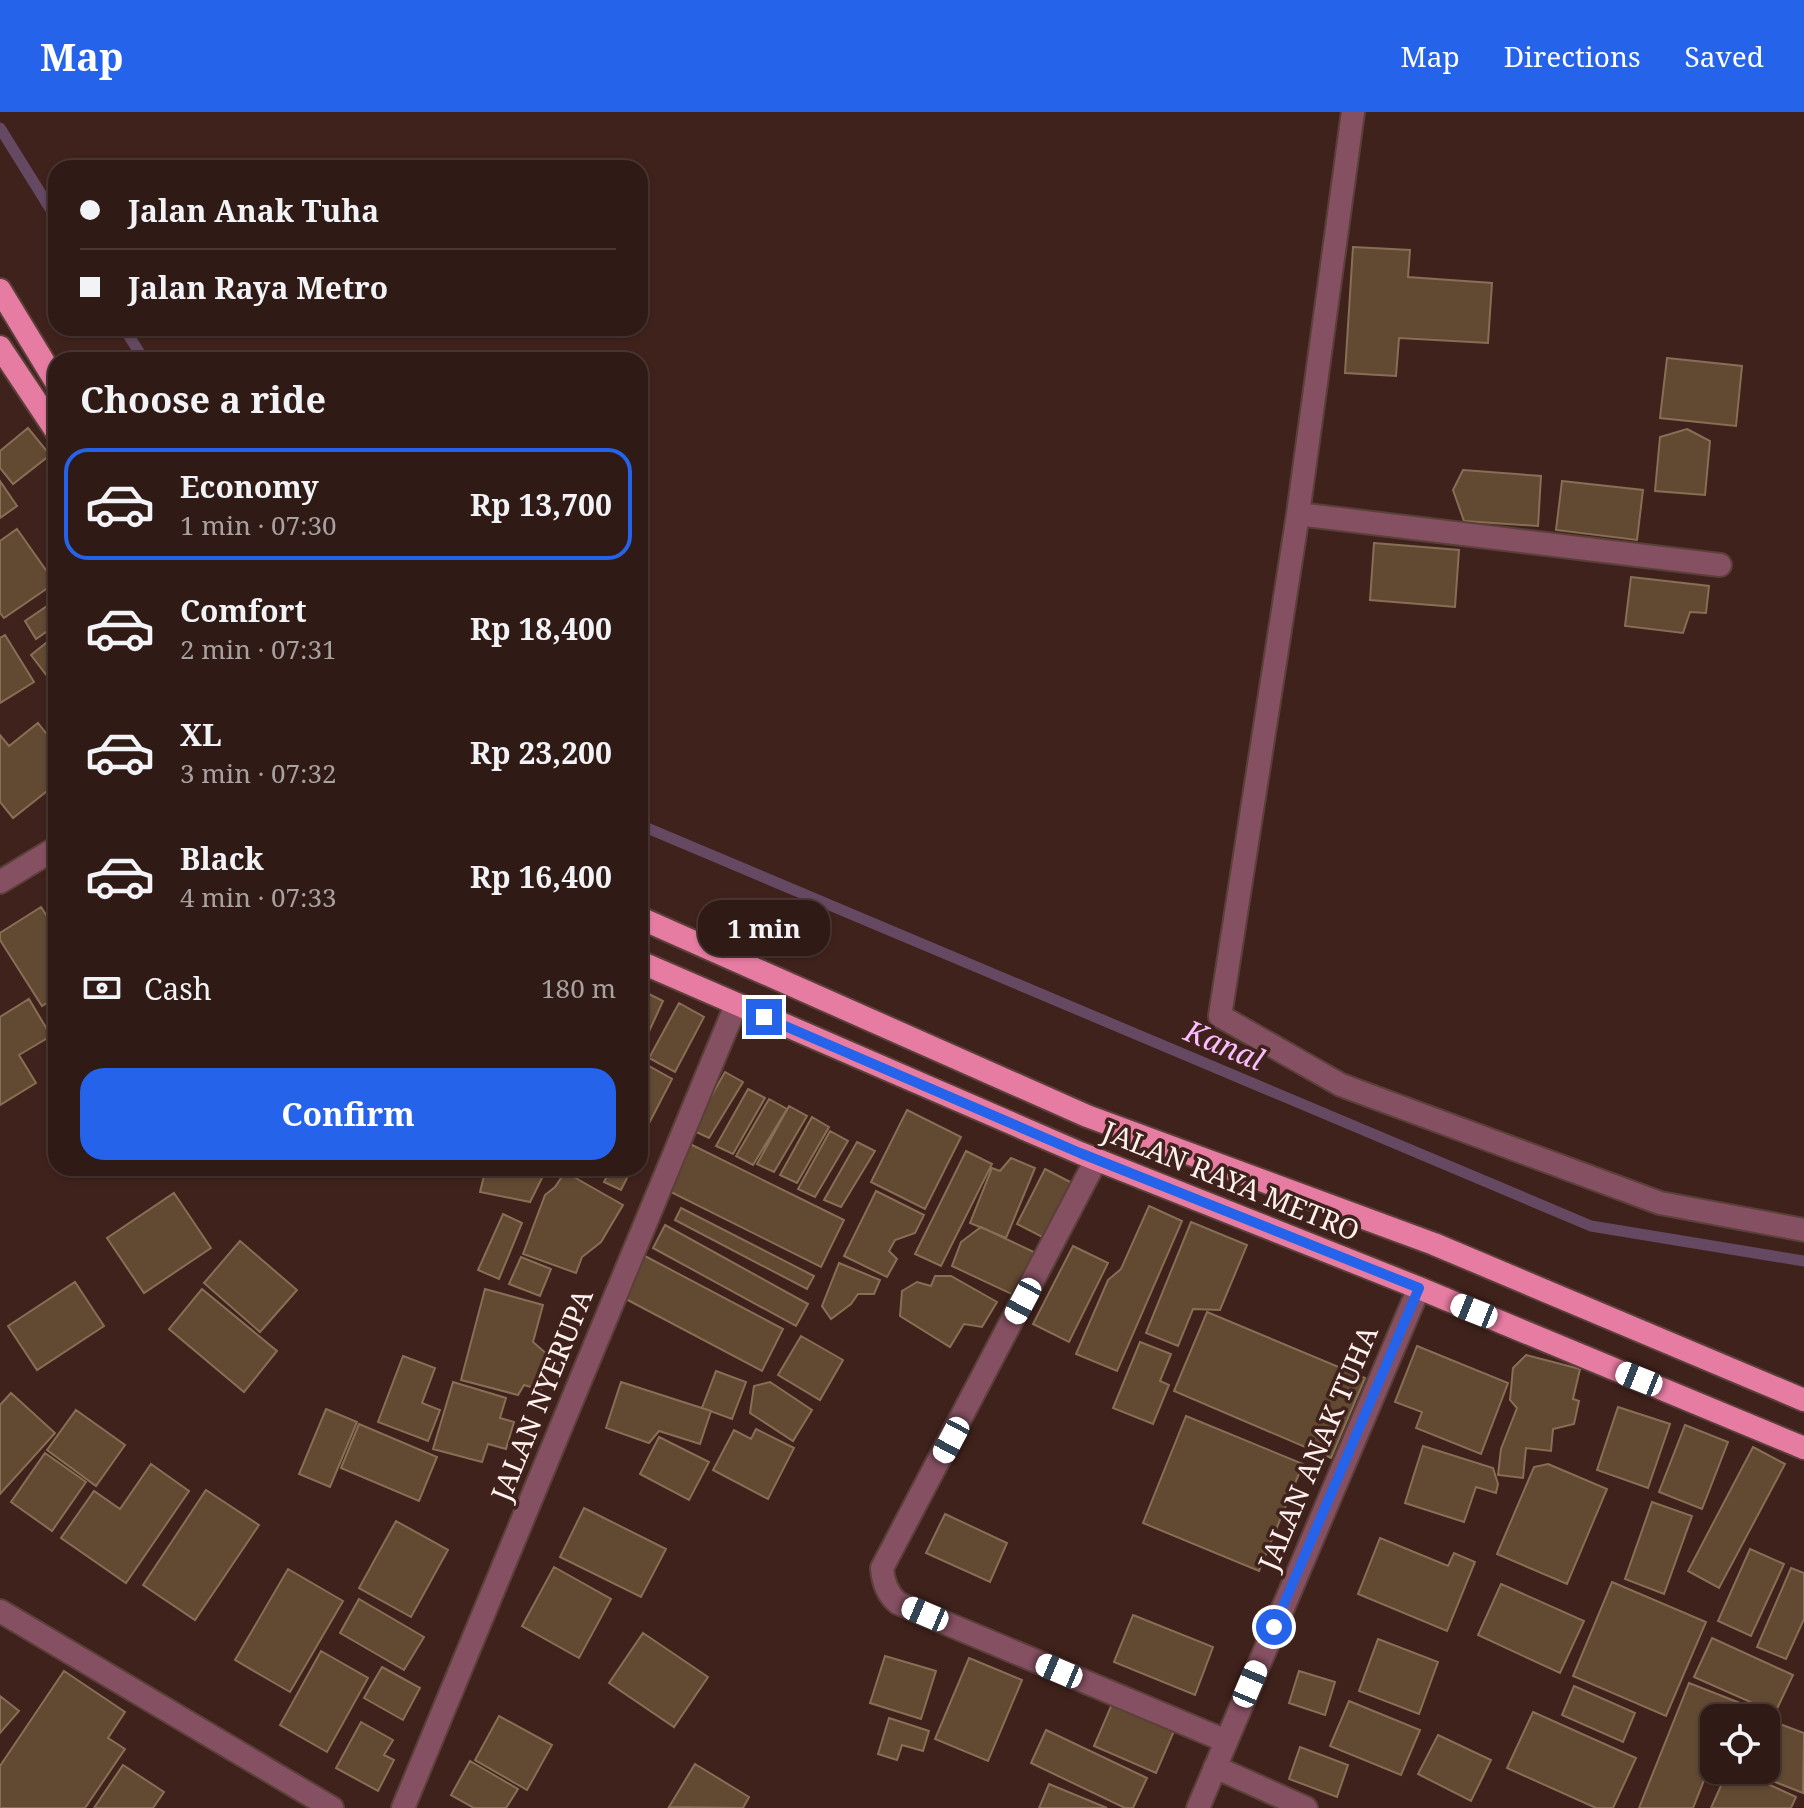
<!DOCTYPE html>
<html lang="en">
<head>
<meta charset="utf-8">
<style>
  body { margin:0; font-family:"Noto Serif",serif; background:#3c2722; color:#f1f3f6; height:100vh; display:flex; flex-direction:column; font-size:30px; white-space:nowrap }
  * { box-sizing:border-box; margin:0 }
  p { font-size:26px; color:#a8a1a0 }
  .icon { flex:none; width:44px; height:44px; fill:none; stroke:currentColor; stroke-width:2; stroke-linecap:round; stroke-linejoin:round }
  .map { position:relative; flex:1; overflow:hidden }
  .drawer { position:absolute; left:48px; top:240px; width:600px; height:824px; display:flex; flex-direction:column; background:#301a15; border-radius:24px; box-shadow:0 2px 6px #0004,0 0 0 2px #4b3834 }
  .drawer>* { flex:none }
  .top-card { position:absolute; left:48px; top:48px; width:600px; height:176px; border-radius:24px; box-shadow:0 2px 6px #0004,0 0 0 2px #4b3834; display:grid; align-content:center; height:176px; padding:0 32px; background:#301a15 }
  .tools { position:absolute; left:1700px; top:1592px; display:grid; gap:16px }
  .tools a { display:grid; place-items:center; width:80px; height:80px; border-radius:16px; background:#301a15; box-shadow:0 2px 6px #0004,0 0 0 2px #4b3834; font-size:40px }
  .end { position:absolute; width:36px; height:36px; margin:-18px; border:10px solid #2563eb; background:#fff; box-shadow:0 0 0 4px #fff }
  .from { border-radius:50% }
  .bubble { position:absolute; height:56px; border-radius:24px; background:#301a15; box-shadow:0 2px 6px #0004,0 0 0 2px #4b3834; font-size:26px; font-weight:700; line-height:56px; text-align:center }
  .car { position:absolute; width:24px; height:48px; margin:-24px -12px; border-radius:10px; box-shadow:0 0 6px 2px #0007; background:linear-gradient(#fff 24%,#345 0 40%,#fff 0 76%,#345 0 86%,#fff 0) }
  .top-card b { display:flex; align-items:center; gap:28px; height:76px; font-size:30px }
  .top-card b+b { border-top:2px solid #4b3834 }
  .top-card i { width:20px; height:20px; background:#f1f3f6 }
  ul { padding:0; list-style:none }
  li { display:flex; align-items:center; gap:24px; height:112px; margin:0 16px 12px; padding:0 16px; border:4px solid transparent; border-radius:24px }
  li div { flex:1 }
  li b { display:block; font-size:30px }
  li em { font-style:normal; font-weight:700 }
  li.current { border-color:#2563eb }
  li>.icon { width:72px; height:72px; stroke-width:1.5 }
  h2 { padding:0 32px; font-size:36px; line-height:96px }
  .pay { display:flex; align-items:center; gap:20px; height:88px; padding:0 32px; font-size:30px }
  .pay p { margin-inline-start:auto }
  .cta { display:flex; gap:16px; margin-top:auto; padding:16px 32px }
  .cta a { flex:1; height:92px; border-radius:24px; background:#2563eb; color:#fff; font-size:32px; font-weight:700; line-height:92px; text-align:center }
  header { display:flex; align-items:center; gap:48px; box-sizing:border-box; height:112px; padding:0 40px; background:#2563eb; color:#fff }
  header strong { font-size:38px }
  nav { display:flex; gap:44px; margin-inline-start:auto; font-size:28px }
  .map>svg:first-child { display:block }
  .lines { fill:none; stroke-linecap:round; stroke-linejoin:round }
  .stream { stroke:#654862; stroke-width:11 }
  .building { fill:#614932; stroke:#886e55; stroke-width:2 }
  .minor-casing { stroke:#5b3f39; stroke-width:26 }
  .trunk-casing { stroke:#5b3f39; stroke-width:26 }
  .minor { stroke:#855062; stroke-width:22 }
  .trunk { stroke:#e77ca2; stroke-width:22 }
  .route { stroke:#2563eb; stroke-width:10 }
  .labels { text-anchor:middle; stroke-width:7; stroke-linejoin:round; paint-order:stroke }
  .street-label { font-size:28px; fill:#fef1ee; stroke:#40221c }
  .water-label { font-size:30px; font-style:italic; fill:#fbbdfe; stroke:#40221c }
</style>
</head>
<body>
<header>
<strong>Map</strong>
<nav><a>Map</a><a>Directions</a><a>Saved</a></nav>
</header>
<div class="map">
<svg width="1804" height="1696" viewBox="0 0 1804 1696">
  <rect width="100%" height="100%" fill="#40221c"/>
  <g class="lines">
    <path class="stream" d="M 0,16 L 56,106
      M 124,216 L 144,248
      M 640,713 L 1591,1114 L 1804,1149"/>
  </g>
  <path class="building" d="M 1353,135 L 1410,138 L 1408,165 L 1492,171 L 1488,231 L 1399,226 L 1396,264 L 1345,261 Z
    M 1667,246 L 1742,254 L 1736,314 L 1660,306 Z
    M 28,316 L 50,343 L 13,372 L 0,356 L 0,339 Z
    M 1687,317 L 1710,329 L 1705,383 L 1655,379 L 1660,325 Z
    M 1463,358 L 1541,364 L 1538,414 L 1464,409 L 1453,378 Z
    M 0,369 L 17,394 L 0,406 Z
    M 1562,369 L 1643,378 L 1637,428 L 1556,418 Z
    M 17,417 L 55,471 L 4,506 L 0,501 L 0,429 Z
    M 1374,431 L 1459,438 L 1455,495 L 1370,488 Z
    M 1631,465 L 1709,474 L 1706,501 L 1690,500 L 1683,521 L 1625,514 Z
    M 56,488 L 56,513 L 36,527 L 25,509 Z
    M 5,523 L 34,570 L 0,591 L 0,526 Z
    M 56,523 L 56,564 L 50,568 L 31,543 Z
    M 38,611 L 56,634 L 56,672 L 13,706 L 0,690 L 0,623 L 9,634 Z
    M 41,795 L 56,818 L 56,885 L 42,894 L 0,828 L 0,821 Z
    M 641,878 L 663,889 L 641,937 L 640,937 Z
    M 29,887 L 51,924 L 19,943 L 36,971 L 0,993 L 0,905 Z
    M 679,891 L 704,905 L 675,960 L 649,946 Z
    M 640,949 L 672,967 L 643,1023 L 640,1022 Z
    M 725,960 L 743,970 L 709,1026 L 692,1018 Z
    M 748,977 L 765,986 L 733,1042 L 716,1034 Z
    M 769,987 L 787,997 L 753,1053 L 736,1044 Z
    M 789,994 L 807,1004 L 774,1060 L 757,1052 Z
    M 907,998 L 961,1025 L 925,1097 L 871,1070 Z
    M 812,1005 L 829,1015 L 797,1071 L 780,1063 Z
    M 830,1019 L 848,1029 L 815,1085 L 798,1077 Z
    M 686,1030 L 844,1108 L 821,1155 L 663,1076 Z
    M 857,1030 L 875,1039 L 841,1095 L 824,1088 Z
    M 966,1039 L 992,1052 L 941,1154 L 915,1142 Z
    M 1011,1046 L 1035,1056 L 1006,1126 L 970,1111 L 992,1056 L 1000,1059 Z
    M 486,1056 L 547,1056 L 530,1090 L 480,1080 Z
    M 611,1056 L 632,1056 L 621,1078 L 604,1070 Z
    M 1045,1057 L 1076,1073 L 1048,1128 L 1017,1112 Z
    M 565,1060 L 623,1093 L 601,1130 L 582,1145 L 576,1161 L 523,1142 L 545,1083 L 555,1075 Z
    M 876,1079 L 924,1103 L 915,1121 L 895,1128 L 889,1139 L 897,1147 L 887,1165 L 844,1144 Z
    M 174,1081 L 211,1136 L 144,1181 L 107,1126 Z
    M 1149,1094 L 1182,1109 L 1117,1259 L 1076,1242 L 1108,1168 L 1121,1157 Z
    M 681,1096 L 814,1164 L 807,1177 L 675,1108 Z
    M 503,1102 L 522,1111 L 499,1167 L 478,1158 Z
    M 1191,1110 L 1247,1133 L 1220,1198 L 1193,1197 L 1178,1234 L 1146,1221 Z
    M 665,1113 L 808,1192 L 796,1214 L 653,1136 Z
    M 981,1115 L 1038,1142 L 1018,1185 L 952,1154 L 961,1130 Z
    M 240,1129 L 297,1178 L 260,1220 L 204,1171 Z
    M 1073,1134 L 1108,1151 L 1069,1230 L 1033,1212 Z
    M 643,1143 L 783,1217 L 762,1259 L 622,1185 Z
    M 521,1145 L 551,1157 L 540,1184 L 509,1172 Z
    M 839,1151 L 880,1168 L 874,1182 L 858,1182 L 851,1192 L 831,1207 L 822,1194 Z
    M 935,1164 L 951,1164 L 997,1190 L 982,1215 L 964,1212 L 950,1235 L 900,1204 L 902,1179 L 917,1170 L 931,1174 Z
    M 75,1170 L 104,1214 L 37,1258 L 8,1214 Z
    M 202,1177 L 277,1239 L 244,1280 L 169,1217 Z
    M 485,1177 L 543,1193 L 533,1230 L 549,1244 L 541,1278 L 524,1273 L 518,1283 L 461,1268 Z
    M 1207,1200 L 1365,1266 L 1331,1346 L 1174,1279 Z
    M 801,1224 L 843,1248 L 820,1288 L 778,1263 Z
    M 1140,1230 L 1171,1242 L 1160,1269 L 1169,1273 L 1153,1312 L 1113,1296 Z
    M 1417,1234 L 1508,1271 L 1481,1342 L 1416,1316 L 1422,1300 L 1395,1290 Z
    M 1526,1243 L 1580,1257 L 1573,1287 L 1579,1289 L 1574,1312 L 1553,1317 L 1551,1339 L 1526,1336 L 1523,1366 L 1498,1363 L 1501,1337 L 1517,1296 L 1510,1288 L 1513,1256 Z
    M 403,1244 L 435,1256 L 422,1291 L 440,1298 L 428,1329 L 378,1310 Z
    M 716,1259 L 746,1270 L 732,1307 L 702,1296 Z
    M 453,1270 L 506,1286 L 500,1306 L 514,1310 L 506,1337 L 488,1332 L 482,1350 L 433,1337 Z
    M 621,1270 L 711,1299 L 700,1332 L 659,1319 L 649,1331 L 606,1316 Z
    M 770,1270 L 812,1298 L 793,1329 L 750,1301 L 754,1274 Z
    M 11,1281 L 55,1321 L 0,1382 L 0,1293 Z
    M 1618,1295 L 1670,1312 L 1648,1376 L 1597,1358 Z
    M 326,1297 L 357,1310 L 330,1375 L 299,1362 Z
    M 76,1298 L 125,1333 L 96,1374 L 47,1338 Z
    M 1186,1304 L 1303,1352 L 1259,1459 L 1143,1411 Z
    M 359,1312 L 437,1345 L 419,1389 L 341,1356 Z
    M 1685,1313 L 1728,1330 L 1702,1397 L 1659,1380 Z
    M 756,1317 L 794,1336 L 768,1387 L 713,1358 L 734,1318 L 751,1327 Z
    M 659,1325 L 709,1350 L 689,1388 L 640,1362 Z
    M 1423,1334 L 1493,1356 L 1498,1372 L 1496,1381 L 1476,1375 L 1464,1410 L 1405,1391 Z
    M 1753,1335 L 1785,1352 L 1719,1476 L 1688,1459 Z
    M 45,1341 L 86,1370 L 52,1419 L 11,1390 Z
    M 151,1352 L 189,1379 L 126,1471 L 61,1426 L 94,1379 L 120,1397 Z
    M 1548,1352 L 1607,1377 L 1567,1472 L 1497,1442 L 1534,1355 Z
    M 206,1378 L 259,1413 L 195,1508 L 143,1473 Z
    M 1652,1390 L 1692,1404 L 1664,1482 L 1625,1467 Z
    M 584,1396 L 666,1437 L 641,1485 L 560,1445 Z
    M 945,1402 L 1007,1431 L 990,1470 L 926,1441 Z
    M 396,1409 L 448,1438 L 411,1505 L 359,1476 Z
    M 1380,1426 L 1448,1454 L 1454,1441 L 1475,1450 L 1447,1519 L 1358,1482 Z
    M 1750,1437 L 1784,1452 L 1751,1524 L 1718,1509 Z
    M 554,1455 L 611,1487 L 579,1546 L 522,1514 Z
    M 1791,1456 L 1804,1461 L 1804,1507 L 1786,1547 L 1757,1535 Z
    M 288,1457 L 343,1489 L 290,1580 L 235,1548 Z
    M 1612,1470 L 1706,1510 L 1666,1604 L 1573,1564 Z
    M 1501,1472 L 1584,1509 L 1560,1561 L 1478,1523 Z
    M 359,1487 L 424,1525 L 404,1558 L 340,1521 Z
    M 1133,1503 L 1213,1535 L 1195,1583 L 1114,1550 Z
    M 643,1521 L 708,1565 L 674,1615 L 609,1571 Z
    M 1712,1526 L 1793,1563 L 1775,1601 L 1694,1565 Z
    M 1378,1527 L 1438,1550 L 1419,1602 L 1359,1579 Z
    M 321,1539 L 368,1566 L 327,1640 L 280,1613 Z
    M 885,1544 L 936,1559 L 921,1607 L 870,1591 Z
    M 969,1546 L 1022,1568 L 988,1649 L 935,1627 Z
    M 382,1555 L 420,1576 L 403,1608 L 364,1586 Z
    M 64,1559 L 125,1600 L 108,1626 L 125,1637 L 85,1696 L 0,1696 L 0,1654 Z
    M 1299,1559 L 1335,1570 L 1325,1603 L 1289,1591 Z
    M 1689,1571 L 1753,1596 L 1749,1606 L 1714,1606 L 1714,1643 L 1693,1696 L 1639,1696 Z
    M 1574,1574 L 1635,1601 L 1623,1630 L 1562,1603 Z
    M 0,1584 L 19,1599 L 0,1621 Z
    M 1349,1589 L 1420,1618 L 1401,1663 L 1330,1634 Z
    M 1112,1592 L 1174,1619 L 1156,1661 L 1094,1634 Z
    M 1533,1600 L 1636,1646 L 1613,1696 L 1596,1696 L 1507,1656 Z
    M 499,1604 L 552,1633 L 527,1678 L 475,1648 Z
    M 889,1606 L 929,1619 L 923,1639 L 902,1633 L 897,1648 L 878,1642 Z
    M 1766,1607 L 1804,1621 L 1803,1681 L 1745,1658 L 1766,1658 Z
    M 361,1610 L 393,1628 L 384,1643 L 394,1648 L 378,1679 L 336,1656 Z
    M 1046,1618 L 1147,1666 L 1133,1696 L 1125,1696 L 1031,1651 Z
    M 1438,1623 L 1491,1648 L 1471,1689 L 1418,1662 Z
    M 1300,1635 L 1348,1653 L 1337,1685 L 1289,1667 Z
    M 470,1649 L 518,1677 L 506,1696 L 474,1696 L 451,1683 Z
    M 695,1652 L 749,1685 L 743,1696 L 669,1695 Z
    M 123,1653 L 164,1680 L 153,1696 L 94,1696 Z
    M 1728,1658 L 1738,1658 L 1796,1685 L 1791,1696 L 1711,1696 Z
    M 1049,1672 L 1107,1696 L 1039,1696 Z"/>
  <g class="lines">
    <g class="minor-casing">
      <path id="minor" d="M 1298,402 L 1353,0
        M 1720,453 L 1298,402 L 1220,904 L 1341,973 L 1660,1091 L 1804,1118
        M 0,770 L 56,736
        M 1096,1048 L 882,1456 C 883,1470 887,1482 898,1491 L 1226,1629
        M 0,1499 L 332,1696
        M 1215,1655 L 1306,1696
        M 403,1696 L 736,893
        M 1198,1696 L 1419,1176"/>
    </g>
    <g class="trunk-casing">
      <path id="trunk" d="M 0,178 L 56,270
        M 0,235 L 56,319
        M 640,806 L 1087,1004 L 1434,1132 L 1804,1288
        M 640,850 L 1080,1041 L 1419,1176 L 1804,1336"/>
    </g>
    <use href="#minor" class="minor"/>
    <use href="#trunk" class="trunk"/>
  </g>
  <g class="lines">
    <path class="route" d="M 764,905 L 1080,1041 L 1419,1176 L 1274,1515"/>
  </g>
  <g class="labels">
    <g class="street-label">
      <text transform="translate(1231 1069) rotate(22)" y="10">JALAN RAYA METRO</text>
      <text transform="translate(542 1283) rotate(-68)" y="10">JALAN NYERUPA</text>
      <text transform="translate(1318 1336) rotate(-67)" y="10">JALAN ANAK TUHA</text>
    </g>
    <g class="water-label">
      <text transform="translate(1224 934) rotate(23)" y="10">Kanal</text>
    </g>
  </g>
</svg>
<div class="tools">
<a><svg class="icon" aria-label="locate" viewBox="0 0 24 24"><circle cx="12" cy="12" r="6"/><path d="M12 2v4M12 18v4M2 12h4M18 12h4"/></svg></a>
</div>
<i class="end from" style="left:1274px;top:1515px"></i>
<i class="end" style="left:764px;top:905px"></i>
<div class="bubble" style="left:698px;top:788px;width:132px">1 min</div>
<i class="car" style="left:1023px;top:1189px;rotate:208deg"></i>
<i class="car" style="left:1474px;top:1199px;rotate:292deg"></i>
<i class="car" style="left:1639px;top:1267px;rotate:292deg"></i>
<i class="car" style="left:951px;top:1328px;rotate:208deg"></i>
<i class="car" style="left:925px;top:1502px;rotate:293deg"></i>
<i class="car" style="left:1059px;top:1559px;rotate:293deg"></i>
<i class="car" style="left:1250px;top:1572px;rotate:23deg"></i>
<div class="top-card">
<b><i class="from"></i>Jalan Anak Tuha</b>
<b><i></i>Jalan Raya Metro</b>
</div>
<section class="drawer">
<h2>Choose a ride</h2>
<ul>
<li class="current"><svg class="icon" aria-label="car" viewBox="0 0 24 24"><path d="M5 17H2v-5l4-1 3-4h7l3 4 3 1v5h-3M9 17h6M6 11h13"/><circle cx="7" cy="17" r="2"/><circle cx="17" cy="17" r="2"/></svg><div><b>Economy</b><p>1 min · 07:30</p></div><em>Rp 13,700</em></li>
<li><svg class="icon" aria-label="car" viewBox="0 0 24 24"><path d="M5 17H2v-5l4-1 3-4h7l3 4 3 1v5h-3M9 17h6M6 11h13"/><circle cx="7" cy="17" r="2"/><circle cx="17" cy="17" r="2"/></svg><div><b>Comfort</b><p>2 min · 07:31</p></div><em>Rp 18,400</em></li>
<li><svg class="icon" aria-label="car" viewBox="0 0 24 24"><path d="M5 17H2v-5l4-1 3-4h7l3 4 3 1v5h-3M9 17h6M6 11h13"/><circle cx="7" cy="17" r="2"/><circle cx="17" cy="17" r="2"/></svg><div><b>XL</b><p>3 min · 07:32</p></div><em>Rp 23,200</em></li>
<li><svg class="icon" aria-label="car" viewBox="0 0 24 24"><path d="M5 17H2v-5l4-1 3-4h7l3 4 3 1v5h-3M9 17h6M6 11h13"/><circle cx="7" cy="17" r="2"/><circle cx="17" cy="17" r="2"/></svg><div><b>Black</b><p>4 min · 07:33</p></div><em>Rp 16,400</em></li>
</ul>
<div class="pay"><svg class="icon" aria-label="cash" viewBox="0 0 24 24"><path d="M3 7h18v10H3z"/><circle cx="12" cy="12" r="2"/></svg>Cash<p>180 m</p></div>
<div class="cta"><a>Confirm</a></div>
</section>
</div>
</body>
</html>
